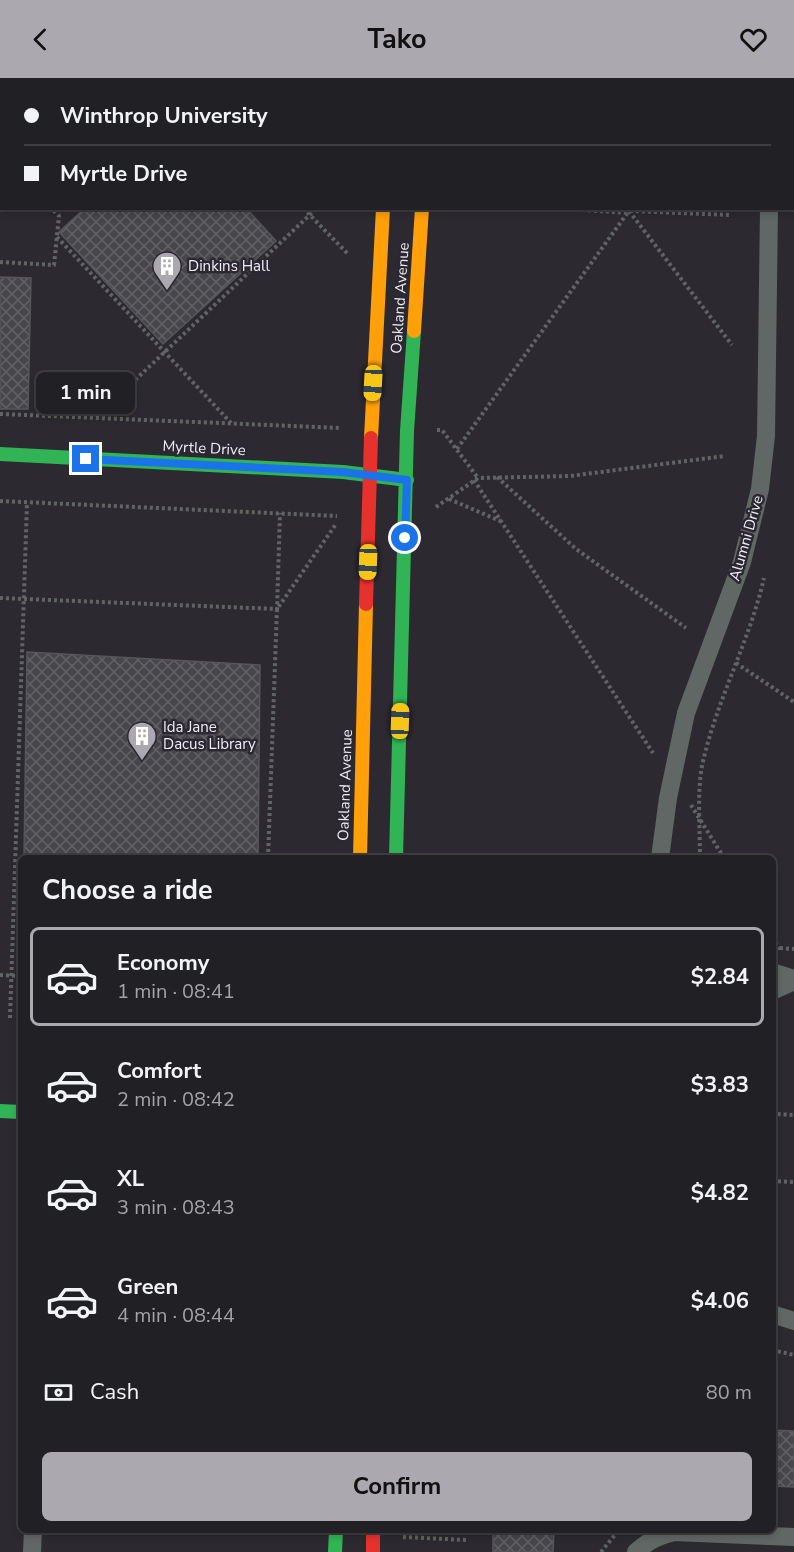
<!DOCTYPE html>
<html lang="en">
<head>
<meta charset="utf-8">
<style>
  body { margin:0; font-family:"Nunito Sans",sans-serif; background:#2d2d31; color:#f1f3f6; height:100vh; display:flex; flex-direction:column; font-size:22px; white-space:nowrap }
  * { box-sizing:border-box; margin:0 }
  p { font-size:20px; color:#a2a3a6 }
  .icon { flex:none; width:33px; height:33px; fill:none; stroke:currentColor; stroke-width:2; stroke-linecap:round; stroke-linejoin:round }
  .map { position:relative; flex:1; overflow:hidden }
  .drawer { position:absolute; left:18px; top:777px; width:758px; height:678px; display:flex; flex-direction:column; background:#212024; border-radius:9px; box-shadow:0 3px 9px #0003,0 0 0 2px #3e3e41 }
  .drawer>* { flex:none }
  .banner { position:absolute; left:0px; top:0px; width:795px; height:132px; box-shadow:0 3px 9px #0003,0 0 0 2px #3e3e41; display:grid; align-content:center; height:132px; padding:0 24px; background:#212024 }
  .end { position:absolute; width:27px; height:27px; margin:-14px; border:8px solid #1a73e8; background:#fff; box-shadow:0 0 0 3px #fff }
  .from { border-radius:50% }
  .bubble { position:absolute; height:42px; border-radius:9px; background:#212024; box-shadow:0 3px 9px #0003,0 0 0 2px #3e3e41; font-size:20px; font-weight:700; line-height:42px; text-align:center }
  .car { position:absolute; width:18px; height:36px; margin:-18px -9px; border-radius:8px; box-shadow:0 0 4px 2px #0007; background:linear-gradient(#f5c518 24%,#345 0 40%,#f5c518 0 76%,#345 0 86%,#f5c518 0) }
  .banner b { display:flex; align-items:center; gap:21px; height:57px; font-size:22px }
  .banner b+b { border-top:2px solid #3e3e41 }
  .banner i { width:15px; height:15px; background:#f1f3f6 }
  ul { padding:0; list-style:none }
  li { display:flex; align-items:center; gap:18px; height:99px; margin:0 12px 9px; padding:0 12px; border:3px solid transparent; border-radius:9px }
  li div { flex:1 }
  li b { display:block; font-size:22px }
  li em { font-style:normal; font-weight:700 }
  li.active { border-color:#aba9af }
  li>.icon { width:54px; height:54px; stroke-width:1.5 }
  h2 { padding:0 24px; font-size:27px; line-height:72px }
  .pay { display:flex; align-items:center; gap:15px; height:66px; padding:0 24px; font-size:22px }
  .pay p { margin-inline-start:auto }
  .action { display:flex; gap:12px; margin-top:auto; padding:12px 24px }
  .action a { flex:1; height:69px; border-radius:9px; background:#aba9af; color:#111; font-size:24px; font-weight:700; line-height:69px; text-align:center }
  header { display:flex; justify-content:space-between; align-items:center; height:78px; padding:0 24px; background:#aba9af; color:#111; font-size:27px; font-weight:700 }
  .map>svg:first-child { display:block }
  .building { fill:url(#building-cross-hatch); stroke:#56555a; stroke-width:1.5 }
  .lines { fill:none; stroke-linecap:round; stroke-linejoin:round }
  .path { stroke:#616464; stroke-width:4; stroke-dasharray:3 3; stroke-linecap:butt }
  .lane { stroke:#616764; stroke-width:18 }
  .fast { stroke:#30b455; stroke-width:14 }
  .slow { stroke:#ff9f0a; stroke-width:14 }
  .jam { stroke:#e5322d; stroke-width:14 }
  .route { stroke:#1a73e8; stroke-width:8 }
  .labels { text-anchor:middle; stroke-width:5; stroke-linejoin:round; paint-order:stroke }
  .poi-label { font-size:15px; fill:#efedf3; stroke:#2b2832; text-anchor:start }
  .street-label { font-size:15px; fill:#efedf3; stroke:#2b2832 }
</style>
</head>
<body>
<header><svg class="icon" aria-label="back" viewBox="0 0 24 24"><path d="M15 5l-7 7 7 7"/></svg>Tako<svg class="icon" aria-label="heart" viewBox="0 0 24 24"><path d="M12 20l-8-8c-3-5 5-10 8-4 3-6 11-1 8 4z"/></svg></header>
<div class="map">
<svg width="794" height="1474" viewBox="0 0 794 1474">
  <defs>
    <pattern id="building-cross-hatch" width="8" height="8" patternUnits="userSpaceOnUse" patternTransform="scale(1.5)"><rect width="8" height="8" fill="#47464a"/><path d="M0 0l8 8M0 8l8-8" fill="none" stroke="#626165"/></pattern>
  </defs>
  <rect width="100%" height="100%" fill="#2c2a30"/>
  <path class="building" d="M 85,130 L 246,130 L 276,163 L 163,266 L 59,154 Z
    M 0,199 L 31,200 L 28,331 L 0,331 Z
    M 27,574 L 260,587 L 258,780 L 24,780 Z
    M 772,1352 L 794,1353 L 794,1409 L 772,1408 Z
    M 493,1452 L 554,1452 L 553,1474 L 493,1474 Z"/>
  <g class="lines">
    <path class="path" d="M 60,0 L 62,2
      M 179,0 L 181,2
      M 785,0 L 785,2
      M 170,2 L 172,0
      M 533,2 L 535,0
      M 633,2 L 635,0
      M 687,2 L 687,0
      M 789,2 L 791,0
      M 0,102 L 2,102
      M 303,130 L 349,177
      M 552,130 L 627,135
      M 629,133 L 732,267
      M 630,133 L 730,137
      M 57,159 L 231,345
      M 0,184 L 54,187 L 59,138 L 51,130
      M 0,336 L 341,350
      M 96,339 L 317,130
      M 437,352 L 442,352 L 478,400
      M 457,371 L 631,130
      M 497,399 L 576,471 L 686,550
      M 474,402 L 653,675
      M 449,421 L 500,443
      M 0,423 L 337,438
      M 436,429 L 478,400 L 570,398 L 725,378
      M 0,520 L 277,531 L 280,435
      M 736,585 L 794,624
      M 691,727 L 724,780
      M 268,780 L 277,531 L 336,446
      M 700,780 C 700,754 697,713 702,688 C 716,623 749,565 764,500
      M 772,859 L 780,871
      M 780,870 L 794,871
      M 0,897 L 21,898
      M 10,940 L 27,425
      M 772,1038 L 777,1036 L 794,1037
      M 772,1103 L 794,1104
      M 772,1272 L 794,1277
      M 403,1459 L 467,1462
      M 601,1474 L 619,1452"/>
    <path class="lane" d="M 750,0 L 750,2
      M 591,2 L 593,0
      M 660,780 L 668,720 L 686,635 L 742,484 L 760,411 L 766,358 L 769,130
      M 772,894 L 794,901
      M 772,913 L 794,903
      M 772,1236 L 794,1243
      M 32,1474 L 33,1452
      M 636,1474 C 648,1463 658,1458 674,1454 L 794,1459"/>
    <path class="fast" d="M 388,2 L 389,0
      M 0,376 L 343,394 L 407,402
      M 396,780 L 407,353 L 414,253
      M 0,1033 L 21,1034
      M 335,1474 L 336,1452"/>
    <path class="slow" d="M 425,0 L 425,2
      M 414,253 L 422,130
      M 371,360 L 383,130
      M 360,780 L 366,526"/>
    <path class="jam" d="M 366,526 L 371,360
      M 373,1452 L 373,1474"/>
  </g>
  <g class="lines">
    <path class="route" d="M 86,381 L 343,394 L 407,402 L 405,460"/>
  </g>
  <defs>
    <g id="building-pin" transform="scale(1.5)"><path d="M0 17L-7.5 6A9.5 9.5 0 1 1 7.5 6Z" fill="#aba9af" stroke="#2b2832"/><path d="M-4-6H4V6H1V3H-1V6H-4ZM-2.5-4.3h1.7v1.8h-1.7ZM.8-4.3h1.7v1.8H.8ZM-2.5-1h1.7V.8h-1.7ZM.8-1h1.7V.8H.8Z" fill="#fff"/></g>
  </defs>
  <g fill-rule="evenodd">
    <use href="#building-pin" x="167" y="188"/>
    <use href="#building-pin" x="142" y="658"/>
  </g>
  <g class="labels">
    <g class="poi-label">
      <text x="188" y="193">Dinkins Hall</text>
      <text x="163" y="654">Ida Jane<tspan x="163" dy="17">Dacus Library</tspan></text>
    </g>
    <g class="street-label">
      <text transform="translate(400 220) rotate(-86)" y="5">Oakland Avenue</text>
      <text transform="translate(204 370) rotate(3)" y="5">Myrtle Drive</text>
      <text transform="translate(746 460) rotate(-74)" y="5">Alumni Drive</text>
      <text transform="translate(345 707) rotate(-88)" y="5">Oakland Avenue</text>
    </g>
  </g>
</svg>
<i class="end from" style="left:405px;top:460px"></i>
<i class="end" style="left:86px;top:381px"></i>
<div class="bubble" style="left:36px;top:294px;width:99px">1 min</div>
<i class="car" style="left:373px;top:305px;rotate:183deg"></i>
<i class="car" style="left:368px;top:484px;rotate:182deg"></i>
<i class="car" style="left:400px;top:643px;rotate:2deg"></i>
<div class="banner">
<b><i class="from"></i>Winthrop University</b>
<b><i></i>Myrtle Drive</b>
</div>
<section class="drawer">
<h2>Choose a ride</h2>
<ul>
<li class="active"><svg class="icon" aria-label="car" viewBox="0 0 24 24"><path d="M5 17H2v-5l4-1 3-4h7l3 4 3 1v5h-3M9 17h6M6 11h13"/><circle cx="7" cy="17" r="2"/><circle cx="17" cy="17" r="2"/></svg><div><b>Economy</b><p>1 min · 08:41</p></div><em>$2.84</em></li>
<li><svg class="icon" aria-label="car" viewBox="0 0 24 24"><path d="M5 17H2v-5l4-1 3-4h7l3 4 3 1v5h-3M9 17h6M6 11h13"/><circle cx="7" cy="17" r="2"/><circle cx="17" cy="17" r="2"/></svg><div><b>Comfort</b><p>2 min · 08:42</p></div><em>$3.83</em></li>
<li><svg class="icon" aria-label="car" viewBox="0 0 24 24"><path d="M5 17H2v-5l4-1 3-4h7l3 4 3 1v5h-3M9 17h6M6 11h13"/><circle cx="7" cy="17" r="2"/><circle cx="17" cy="17" r="2"/></svg><div><b>XL</b><p>3 min · 08:43</p></div><em>$4.82</em></li>
<li><svg class="icon" aria-label="car" viewBox="0 0 24 24"><path d="M5 17H2v-5l4-1 3-4h7l3 4 3 1v5h-3M9 17h6M6 11h13"/><circle cx="7" cy="17" r="2"/><circle cx="17" cy="17" r="2"/></svg><div><b>Green</b><p>4 min · 08:44</p></div><em>$4.06</em></li>
</ul>
<div class="pay"><svg class="icon" aria-label="cash" viewBox="0 0 24 24"><path d="M3 7h18v10H3z"/><circle cx="12" cy="12" r="2"/></svg>Cash<p>80 m</p></div>
<div class="action"><a>Confirm</a></div>
</section>
</div>
</body>
</html>
